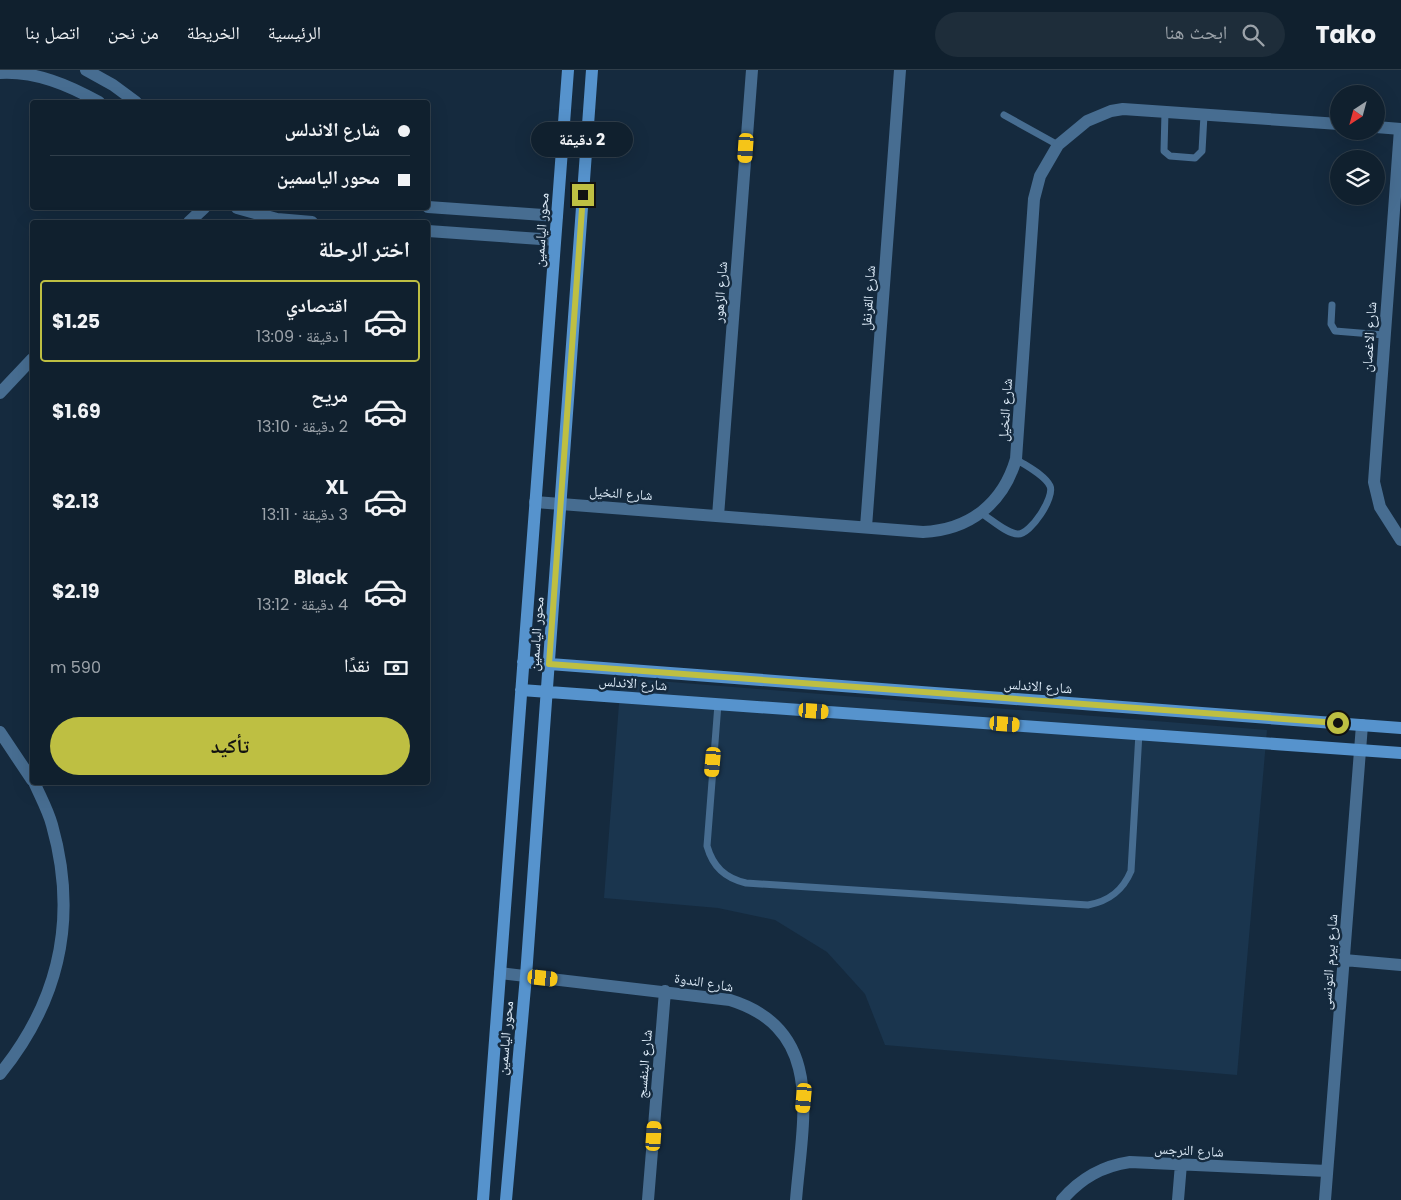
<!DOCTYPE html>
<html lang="ar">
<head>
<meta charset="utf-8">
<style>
  body { margin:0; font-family:Poppins,"Noto Naskh Arabic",sans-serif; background:#1e2d3a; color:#f1f3f6; direction:rtl; height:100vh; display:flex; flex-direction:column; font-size:19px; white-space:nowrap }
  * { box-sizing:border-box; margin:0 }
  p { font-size:16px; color:#9ca3aa }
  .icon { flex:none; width:28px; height:28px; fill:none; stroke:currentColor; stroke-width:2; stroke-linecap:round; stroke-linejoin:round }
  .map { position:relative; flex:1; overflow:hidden; direction:ltr }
  .drawer { position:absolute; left:30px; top:150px; width:400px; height:565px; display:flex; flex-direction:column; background:#10202e; border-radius:5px; box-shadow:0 5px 20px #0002,0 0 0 1px #303e4a; direction:rtl }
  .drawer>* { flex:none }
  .banner { position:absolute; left:30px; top:30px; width:400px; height:110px; border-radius:5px; box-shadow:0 5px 20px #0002,0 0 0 1px #303e4a; direction:rtl; display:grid; align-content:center; height:110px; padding:0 20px; background:#10202e }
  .needle { width:32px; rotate:216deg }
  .fabs { position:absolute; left:1330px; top:15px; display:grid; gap:10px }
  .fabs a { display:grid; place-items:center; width:55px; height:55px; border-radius:50%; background:#10202e; box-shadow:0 5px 20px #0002,0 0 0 1px #303e4a; font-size:25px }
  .end { position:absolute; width:22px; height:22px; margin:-11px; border:6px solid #bebf42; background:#111; box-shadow:0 0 0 2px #111 }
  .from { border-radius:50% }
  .bubble { position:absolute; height:35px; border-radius:18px; background:#10202e; box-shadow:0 5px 20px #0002,0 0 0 1px #303e4a; font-size:16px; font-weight:700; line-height:35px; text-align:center; direction:rtl }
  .car { position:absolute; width:15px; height:30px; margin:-15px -8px; border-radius:6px; box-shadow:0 0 4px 1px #0007; background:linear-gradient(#f5c518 24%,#345 0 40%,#f5c518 0 76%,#345 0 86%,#f5c518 0) }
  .banner b { display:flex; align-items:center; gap:18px; height:48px; font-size:19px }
  .banner b+b { border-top:1px solid #303e4a }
  .banner i { width:12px; height:12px; background:#f1f3f6 }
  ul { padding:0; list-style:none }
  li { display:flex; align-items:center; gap:15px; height:82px; margin:0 10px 8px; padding:0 10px; border:2px solid transparent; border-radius:5px }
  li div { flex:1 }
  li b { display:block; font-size:19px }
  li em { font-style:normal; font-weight:700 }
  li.selected { border-color:#bebf42 }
  li>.icon { width:45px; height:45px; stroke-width:1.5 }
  h2 { padding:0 20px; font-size:22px; line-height:60px }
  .pay { display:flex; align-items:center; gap:12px; height:55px; padding:0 20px; font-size:19px }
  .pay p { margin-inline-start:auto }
  .cta { display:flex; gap:10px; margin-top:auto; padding:10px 20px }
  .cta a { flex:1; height:58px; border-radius:30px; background:#bebf42; color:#111; font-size:20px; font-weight:700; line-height:58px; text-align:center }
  header { display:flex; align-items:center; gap:30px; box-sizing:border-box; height:70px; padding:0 25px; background:#10202e; border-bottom:1px solid #303e4a }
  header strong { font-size:24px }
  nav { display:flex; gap:28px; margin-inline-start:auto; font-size:18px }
  .search { width:350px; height:45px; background:#1e2d3a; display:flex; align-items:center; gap:12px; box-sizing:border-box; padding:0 18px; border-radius:28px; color:#9ca3aa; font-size:19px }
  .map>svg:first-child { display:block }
  .built { fill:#1a354e }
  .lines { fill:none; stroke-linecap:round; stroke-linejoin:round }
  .lane { stroke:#476d91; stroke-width:7 }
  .street { stroke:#476d91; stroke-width:12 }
  .secondary { stroke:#5693cd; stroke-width:12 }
  .route { stroke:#bebf42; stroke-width:6 }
  .labels { text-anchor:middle; stroke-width:5; stroke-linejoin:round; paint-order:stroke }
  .street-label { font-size:14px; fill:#deecf9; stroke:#152a3e }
</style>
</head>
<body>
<header>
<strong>Tako</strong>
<div class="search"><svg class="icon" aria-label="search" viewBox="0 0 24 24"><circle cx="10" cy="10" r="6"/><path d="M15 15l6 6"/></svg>ابحث هنا</div>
<nav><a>الرئيسية</a><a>الخريطة</a><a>من نحن</a><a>اتصل بنا</a></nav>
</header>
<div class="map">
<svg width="1401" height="1130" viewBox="0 0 1401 1130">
  <rect width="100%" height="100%" fill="#152a3e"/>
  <path class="built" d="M 621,608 L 1267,660 L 1237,1005 L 885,975 L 865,924 L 827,882 L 775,850 L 718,838 L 604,828 Z"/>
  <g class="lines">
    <path class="lane" d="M 1165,42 L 1164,81 L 1170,86 L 1195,88 L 1202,81 L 1204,45
      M 1004,45 L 1058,75
      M 1332,235 L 1331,254 L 1335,261 L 1384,265
      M 981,443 C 991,449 1007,464 1018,464 C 1031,464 1055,427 1050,416 C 1045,405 1026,396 1016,389
      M 718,634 L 707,776 C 713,797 725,808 746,813 L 1088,835 C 1110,831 1123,820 1131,801 L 1139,663"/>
    <path class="street" d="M 86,0 L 113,15 L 136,32
      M 0,3 C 36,1 68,15 99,32
      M 1376,57 L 1401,59
      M 1400,59 L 1374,412 L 1380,437 L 1401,470
      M 428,137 L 557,146
      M 237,138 L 277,149 L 312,152
      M 189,152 L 204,138
      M 428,161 L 555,170
      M 0,323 L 32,289
      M 535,432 L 923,462 C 969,460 1003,434 1016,389 L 1034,129 L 1040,106 L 1058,75 L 1087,51 L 1111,41 L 1123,39 L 1339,54
      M 718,446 L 752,0
      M 866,457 L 900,0
      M 0,662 L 32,710
      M 1344,890 L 1401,895
      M 500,903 L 730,930 C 827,960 802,1052 796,1130
      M 0,1004 C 60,930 78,847 52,755 C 48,740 40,726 34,712
      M 648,1130 L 665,921
      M 1062,1130 C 1081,1108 1102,1096 1130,1092 L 1327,1101
      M 1178,1130 L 1181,1094
      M 1325,1130 L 1362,655"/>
    <path class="secondary" d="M 523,592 L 1401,658
      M 521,620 L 1401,683
      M 483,1130 L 568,0
      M 506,1130 L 526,906 L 592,0"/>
  </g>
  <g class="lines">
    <path class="route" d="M 583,125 L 549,594 L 1338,653"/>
  </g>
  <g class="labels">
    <g class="street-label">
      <text transform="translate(541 160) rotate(-86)" y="5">محور الياسمين</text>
      <text transform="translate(720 222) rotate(-86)" y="5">شارع الزهور</text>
      <text transform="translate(868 228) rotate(-86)" y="5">شارع القرنفل</text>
      <text transform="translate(1369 267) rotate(-86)" y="5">شارع الاغصان</text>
      <text transform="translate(1005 340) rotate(-86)" y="5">شارع النخيل</text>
      <text transform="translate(621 423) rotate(4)" y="5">شارع النخيل</text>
      <text transform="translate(536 564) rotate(-86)" y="5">محور الياسمين</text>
      <text transform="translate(633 613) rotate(4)" y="5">شارع الاندلس</text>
      <text transform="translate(1038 616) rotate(4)" y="5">شارع الاندلس</text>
      <text transform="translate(1329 892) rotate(-86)" y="5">شارع بيرم التونسى</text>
      <text transform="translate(704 912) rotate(9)" y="5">شارع الندوة</text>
      <text transform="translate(505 968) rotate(-85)" y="5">محور الياسمين</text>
      <text transform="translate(644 994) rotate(-85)" y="5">شارع البنفسج</text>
      <text transform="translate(1189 1080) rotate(3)" y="5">شارع النرجس</text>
    </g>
  </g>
</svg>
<div class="fabs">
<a><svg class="needle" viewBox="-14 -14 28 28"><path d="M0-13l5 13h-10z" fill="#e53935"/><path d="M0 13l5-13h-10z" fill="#9ca3aa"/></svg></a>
<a><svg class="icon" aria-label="layers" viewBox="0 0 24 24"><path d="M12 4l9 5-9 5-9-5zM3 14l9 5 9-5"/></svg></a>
</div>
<i class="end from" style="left:1338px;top:653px"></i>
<i class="end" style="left:583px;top:125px"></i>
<div class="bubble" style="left:531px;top:52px;width:102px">2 دقيقة</div>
<i class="car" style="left:746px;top:78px;rotate:184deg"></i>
<i class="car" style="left:814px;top:641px;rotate:94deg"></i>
<i class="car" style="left:1005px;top:654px;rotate:94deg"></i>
<i class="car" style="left:713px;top:692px;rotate:185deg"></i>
<i class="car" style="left:543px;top:908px;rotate:96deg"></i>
<i class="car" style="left:804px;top:1028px;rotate:185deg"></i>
<i class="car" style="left:654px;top:1066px;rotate:4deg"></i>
<div class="banner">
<b><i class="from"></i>شارع الاندلس</b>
<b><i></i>محور الياسمين</b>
</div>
<section class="drawer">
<h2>اختر الرحلة</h2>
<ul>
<li class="selected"><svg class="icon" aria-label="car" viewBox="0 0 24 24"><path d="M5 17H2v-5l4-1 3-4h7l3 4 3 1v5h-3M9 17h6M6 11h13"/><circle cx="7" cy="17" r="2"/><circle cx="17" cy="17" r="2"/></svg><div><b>اقتصادي</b><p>1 دقيقة · 13:09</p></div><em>$1.25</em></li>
<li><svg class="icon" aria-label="car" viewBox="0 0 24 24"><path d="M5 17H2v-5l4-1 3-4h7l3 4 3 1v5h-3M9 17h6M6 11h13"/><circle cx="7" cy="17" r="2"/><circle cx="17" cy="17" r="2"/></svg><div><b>مريح</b><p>2 دقيقة · 13:10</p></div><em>$1.69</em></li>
<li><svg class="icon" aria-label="car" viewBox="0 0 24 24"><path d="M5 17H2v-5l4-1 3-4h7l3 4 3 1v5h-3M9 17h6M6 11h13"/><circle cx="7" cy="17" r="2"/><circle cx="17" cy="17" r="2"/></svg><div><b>XL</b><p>3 دقيقة · 13:11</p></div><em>$2.13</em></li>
<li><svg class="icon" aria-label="car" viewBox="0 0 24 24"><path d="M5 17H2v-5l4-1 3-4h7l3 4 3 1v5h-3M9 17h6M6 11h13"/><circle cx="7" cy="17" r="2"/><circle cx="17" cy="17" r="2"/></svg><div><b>Black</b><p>4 دقيقة · 13:12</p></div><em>$2.19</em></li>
</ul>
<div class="pay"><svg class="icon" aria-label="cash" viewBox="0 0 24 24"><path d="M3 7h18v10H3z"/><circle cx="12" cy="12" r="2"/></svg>نقدًا<p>590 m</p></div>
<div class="cta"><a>تأكيد</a></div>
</section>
</div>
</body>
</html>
